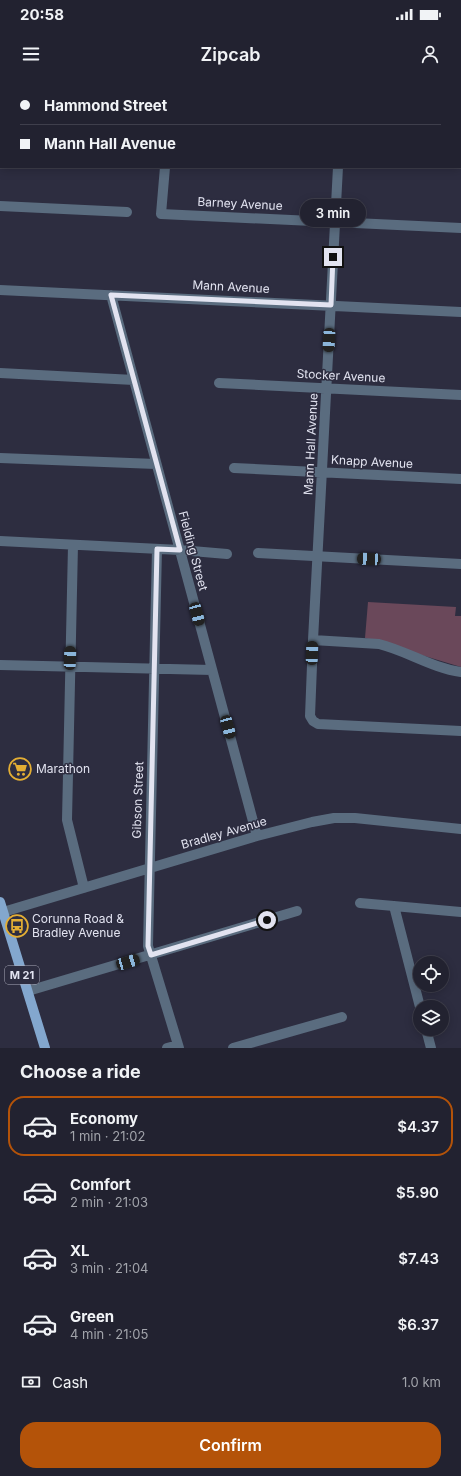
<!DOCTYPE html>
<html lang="en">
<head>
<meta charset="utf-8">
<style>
  body { margin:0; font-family:Inter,sans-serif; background:#2a2a38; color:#f1f3f6; height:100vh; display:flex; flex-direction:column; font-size:15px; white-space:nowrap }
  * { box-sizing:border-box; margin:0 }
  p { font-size:13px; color:#a2a4ab }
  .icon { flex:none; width:22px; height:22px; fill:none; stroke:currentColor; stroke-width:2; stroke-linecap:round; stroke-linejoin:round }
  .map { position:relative; height:968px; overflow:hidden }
  .panel { display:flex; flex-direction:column; background:#222230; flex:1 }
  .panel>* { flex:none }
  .guide { position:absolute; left:0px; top:0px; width:461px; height:88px; box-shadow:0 2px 10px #0003,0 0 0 1px #3f3f4c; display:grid; align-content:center; height:88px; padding:0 20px; background:#222230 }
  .fabs { position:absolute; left:413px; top:876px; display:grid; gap:8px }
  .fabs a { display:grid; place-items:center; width:36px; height:36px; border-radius:50%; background:#222230; box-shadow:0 2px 10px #0003,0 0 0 1px #3f3f4c; font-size:20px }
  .end { position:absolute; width:18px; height:18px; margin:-9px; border:5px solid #e2e3f0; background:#111; box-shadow:0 0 0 2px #111 }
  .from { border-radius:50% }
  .bubble { position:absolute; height:28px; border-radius:14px; background:#222230; box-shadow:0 2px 10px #0003,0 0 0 1px #3f3f4c; font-size:13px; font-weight:600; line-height:28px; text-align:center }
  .car { position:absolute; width:12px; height:24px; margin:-12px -6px; border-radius:5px; box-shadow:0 0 3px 1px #0007; background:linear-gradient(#222 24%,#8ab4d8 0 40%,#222 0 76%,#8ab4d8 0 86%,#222 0) }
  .guide b { display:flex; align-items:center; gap:14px; height:38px; font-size:15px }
  .guide b+b { border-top:1px solid #3f3f4c }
  .guide i { width:10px; height:10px; background:#f1f3f6 }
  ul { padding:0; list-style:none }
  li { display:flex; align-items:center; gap:12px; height:60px; margin:0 8px 6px; padding:0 12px; border:2px solid transparent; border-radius:16px }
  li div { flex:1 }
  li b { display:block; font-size:15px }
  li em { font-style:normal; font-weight:600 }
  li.active { border-color:#b45309 }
  li>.icon { width:36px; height:36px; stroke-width:1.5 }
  h2 { padding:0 20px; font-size:18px; line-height:48px }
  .pay { display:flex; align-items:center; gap:10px; height:44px; padding:0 20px; font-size:15px }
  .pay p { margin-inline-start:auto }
  .button { display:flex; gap:8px; margin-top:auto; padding:8px 20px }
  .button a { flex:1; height:46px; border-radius:16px; background:#b45309; color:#fff; font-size:16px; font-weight:600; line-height:46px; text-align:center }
  .status { display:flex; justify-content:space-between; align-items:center; height:28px; padding:0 20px; background:#222230; direction:ltr }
  .status svg { height:11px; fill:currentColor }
  header { display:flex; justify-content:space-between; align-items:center; height:52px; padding:0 20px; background:#222230; font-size:18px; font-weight:600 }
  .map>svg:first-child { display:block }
  .green { fill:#6a485a }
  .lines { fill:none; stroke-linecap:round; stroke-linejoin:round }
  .minor { stroke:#5a6c7f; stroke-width:10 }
  .major { stroke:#83a7ce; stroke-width:10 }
  .route { stroke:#e2e3f0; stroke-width:5 }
  .labels { text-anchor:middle; stroke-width:3; stroke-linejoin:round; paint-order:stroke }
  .shield { fill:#2d2d40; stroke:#acacbb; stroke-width:1 }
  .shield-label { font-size:11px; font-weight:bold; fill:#e2e3f0 }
  .street-label { font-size:12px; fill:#e2e3f0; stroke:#2d2d40 }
  .poi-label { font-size:12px; fill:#e2e3f0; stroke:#2d2d40; text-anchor:start }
</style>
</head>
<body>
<div class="status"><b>20:58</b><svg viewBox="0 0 49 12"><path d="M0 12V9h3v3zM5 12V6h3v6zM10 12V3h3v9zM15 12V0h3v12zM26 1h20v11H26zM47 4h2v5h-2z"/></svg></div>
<header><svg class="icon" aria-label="menu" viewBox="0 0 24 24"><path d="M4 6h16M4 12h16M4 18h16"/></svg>Zipcab<svg class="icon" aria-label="person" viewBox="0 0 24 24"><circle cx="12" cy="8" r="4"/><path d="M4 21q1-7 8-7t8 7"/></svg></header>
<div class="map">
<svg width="461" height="968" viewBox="0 0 461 968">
  <rect width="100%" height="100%" fill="#2d2d40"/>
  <path class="green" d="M 368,522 L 456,527 L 455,536 L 461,536 L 461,587 L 365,558 Z"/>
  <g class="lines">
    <path class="minor" d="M 170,1 L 170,0
      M 344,1 L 344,0
      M 0,44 L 1,44
      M 460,64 L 461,64
      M 165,87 L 161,134 L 461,148
      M 338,87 L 313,560 L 310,636 L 313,641 L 318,644 L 461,651
      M 0,126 L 127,132
      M 0,210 L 461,232
      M 111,215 L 257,756
      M 0,293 L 134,300
      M 219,303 L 461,315
      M 0,378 L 156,384
      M 234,388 L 461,399
      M 0,461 L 180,470 L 227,474
      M 73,465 L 67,740 L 84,808
      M 157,469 L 148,866 L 179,968
      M 258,473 L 461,484
      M 313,560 L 379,564 C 407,571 432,588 461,592
      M 0,585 L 212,590
      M 360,823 L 461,832
      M 394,826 L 420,927
      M 0,833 L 257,756 L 312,742 L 334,738 L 355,738 L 461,749
      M 28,911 L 297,831
      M 426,949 L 431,968
      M 167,968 L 178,965
      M 233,968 L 342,937"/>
    <path class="major" d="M 0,822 L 45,968"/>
  </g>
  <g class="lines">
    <path class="route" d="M 267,840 L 151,875 L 148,866 L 157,469 L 180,470 L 111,215 L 331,225 L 333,177"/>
  </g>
  <defs>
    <g id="supermarket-ring" transform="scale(1.15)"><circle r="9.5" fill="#2d2d40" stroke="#e3ae34" stroke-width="1.5"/><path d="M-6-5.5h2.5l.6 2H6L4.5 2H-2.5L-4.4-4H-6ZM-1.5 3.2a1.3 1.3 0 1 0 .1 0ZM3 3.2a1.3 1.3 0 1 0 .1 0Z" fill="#e3ae34"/></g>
    <g id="bus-ring" transform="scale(1.15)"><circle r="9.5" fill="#2d2d40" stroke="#e3ae34" stroke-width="1.5"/><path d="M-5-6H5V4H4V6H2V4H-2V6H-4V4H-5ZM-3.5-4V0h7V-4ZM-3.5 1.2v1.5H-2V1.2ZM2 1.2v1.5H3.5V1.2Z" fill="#e3ae34"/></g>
  </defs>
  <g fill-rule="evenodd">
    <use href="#supermarket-ring" x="20" y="689"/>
    <use href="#bus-ring" x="17" y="846"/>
  </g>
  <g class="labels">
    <rect class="shield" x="5" y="886" width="34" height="18" rx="3"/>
    <g class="shield-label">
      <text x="22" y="899">M 21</text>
    </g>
    <g class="street-label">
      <text transform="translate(240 124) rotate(3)" y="4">Barney Avenue</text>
      <text transform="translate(231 207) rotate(3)" y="4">Mann Avenue</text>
      <text transform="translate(341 296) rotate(3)" y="4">Stocker Avenue</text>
      <text transform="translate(311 364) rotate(-87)" y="4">Mann Hall Avenue</text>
      <text transform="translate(372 382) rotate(3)" y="4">Knapp Avenue</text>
      <text transform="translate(193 471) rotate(75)" y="4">Fielding Street</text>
      <text transform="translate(138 720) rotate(-88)" y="4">Gibson Street</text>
      <text transform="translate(224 753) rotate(-16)" y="4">Bradley Avenue</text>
    </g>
    <g class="poi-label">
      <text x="36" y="693">Marathon</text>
      <text x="32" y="843">Corunna Road &amp;<tspan x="32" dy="14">Bradley Avenue</tspan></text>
    </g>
  </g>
</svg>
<div class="fabs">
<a><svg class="icon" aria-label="locate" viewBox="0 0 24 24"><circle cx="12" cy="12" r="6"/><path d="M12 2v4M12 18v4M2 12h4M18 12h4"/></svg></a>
<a><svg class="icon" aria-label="layers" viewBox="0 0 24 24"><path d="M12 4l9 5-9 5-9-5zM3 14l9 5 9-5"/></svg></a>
</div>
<i class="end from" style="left:267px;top:840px"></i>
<i class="end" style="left:333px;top:177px"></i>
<div class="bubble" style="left:300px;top:119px;width:66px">3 min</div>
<i class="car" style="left:329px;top:260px;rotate:183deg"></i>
<i class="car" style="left:369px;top:479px;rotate:273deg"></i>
<i class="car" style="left:197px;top:534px;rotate:165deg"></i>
<i class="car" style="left:312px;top:573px;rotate:2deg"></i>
<i class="car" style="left:70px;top:578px;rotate:2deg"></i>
<i class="car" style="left:228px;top:647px;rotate:165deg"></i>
<i class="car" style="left:128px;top:882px;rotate:74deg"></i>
<div class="guide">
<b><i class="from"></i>Hammond Street</b>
<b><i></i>Mann Hall Avenue</b>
</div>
</div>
<section class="panel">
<h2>Choose a ride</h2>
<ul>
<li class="active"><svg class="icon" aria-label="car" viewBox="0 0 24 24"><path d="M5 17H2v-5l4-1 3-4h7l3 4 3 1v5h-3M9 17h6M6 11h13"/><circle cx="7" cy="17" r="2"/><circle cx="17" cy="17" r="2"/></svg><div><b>Economy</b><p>1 min · 21:02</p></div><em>$4.37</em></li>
<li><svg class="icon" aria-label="car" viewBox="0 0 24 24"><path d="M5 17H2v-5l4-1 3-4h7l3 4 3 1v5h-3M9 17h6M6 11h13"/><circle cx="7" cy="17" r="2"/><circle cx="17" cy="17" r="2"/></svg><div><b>Comfort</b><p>2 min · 21:03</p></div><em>$5.90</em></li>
<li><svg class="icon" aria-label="car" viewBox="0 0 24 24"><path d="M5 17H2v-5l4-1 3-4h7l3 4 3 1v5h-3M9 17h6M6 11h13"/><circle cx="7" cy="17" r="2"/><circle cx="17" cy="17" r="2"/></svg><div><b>XL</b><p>3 min · 21:04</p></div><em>$7.43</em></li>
<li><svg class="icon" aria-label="car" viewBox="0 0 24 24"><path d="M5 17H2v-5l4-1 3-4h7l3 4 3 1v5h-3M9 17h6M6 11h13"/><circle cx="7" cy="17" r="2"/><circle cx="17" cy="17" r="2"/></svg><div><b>Green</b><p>4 min · 21:05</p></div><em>$6.37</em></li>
</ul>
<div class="pay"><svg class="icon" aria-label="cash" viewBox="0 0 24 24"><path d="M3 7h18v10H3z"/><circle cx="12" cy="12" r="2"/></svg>Cash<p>1.0 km</p></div>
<div class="button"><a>Confirm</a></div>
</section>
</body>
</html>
